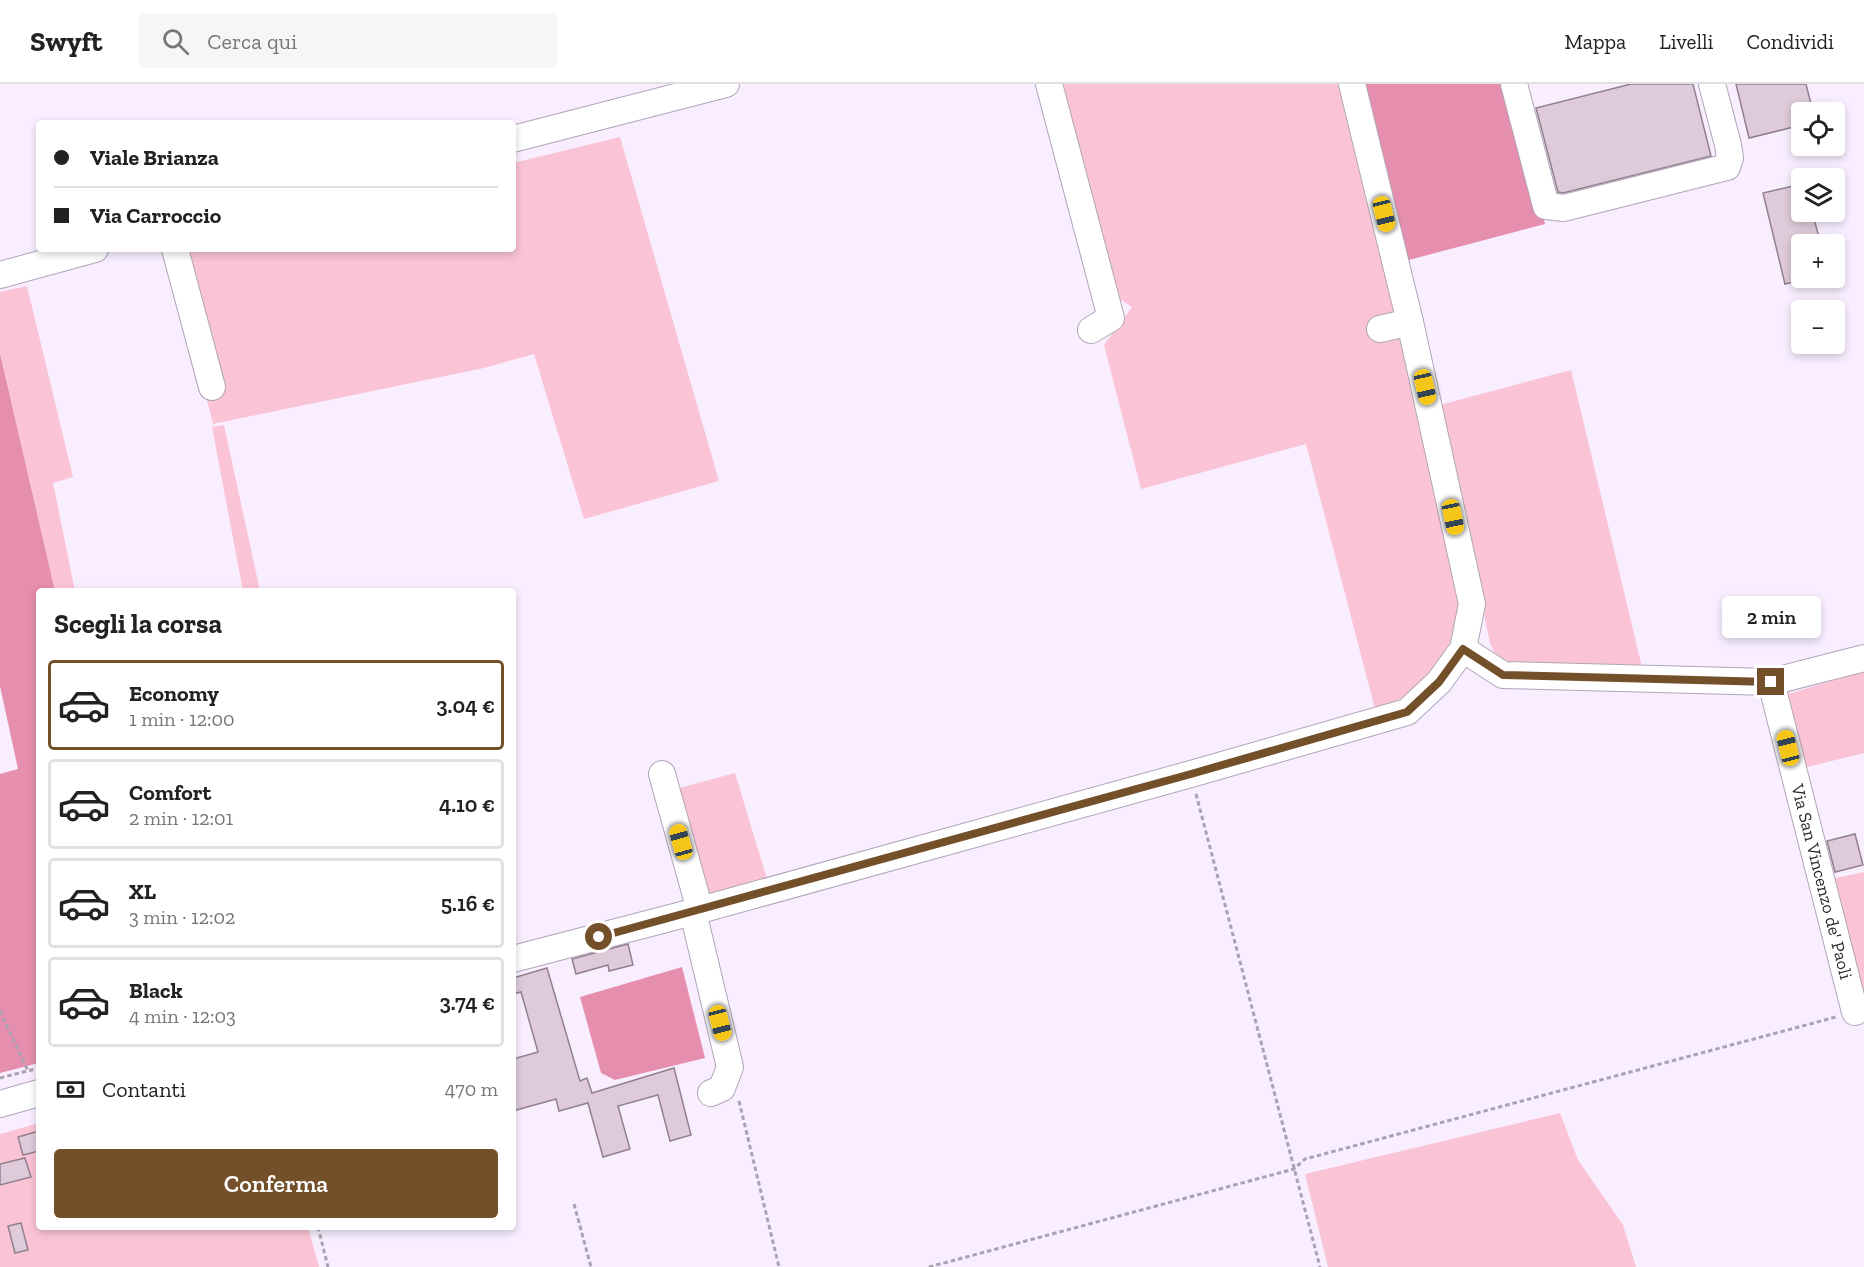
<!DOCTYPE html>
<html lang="it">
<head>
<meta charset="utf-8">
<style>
  body { margin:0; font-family:"Zilla Slab",serif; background:#f6f6f6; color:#222; height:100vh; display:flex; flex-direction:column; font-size:22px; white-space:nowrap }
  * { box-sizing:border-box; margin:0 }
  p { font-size:20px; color:#767676 }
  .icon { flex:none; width:33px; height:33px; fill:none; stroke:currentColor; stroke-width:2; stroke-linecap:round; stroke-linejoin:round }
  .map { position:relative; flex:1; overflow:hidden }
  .panel { position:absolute; left:36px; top:504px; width:480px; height:642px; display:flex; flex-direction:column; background:#fff; border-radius:6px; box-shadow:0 3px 9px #0003 }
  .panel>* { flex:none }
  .banner { position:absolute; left:36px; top:36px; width:480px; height:132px; border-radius:6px; box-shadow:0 3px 9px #0003; display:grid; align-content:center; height:132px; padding:0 18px; background:#fff }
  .fabs { position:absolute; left:1791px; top:18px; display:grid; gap:12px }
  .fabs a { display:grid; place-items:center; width:54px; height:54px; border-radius:6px; background:#fff; box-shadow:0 3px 9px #0003; font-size:30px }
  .end { position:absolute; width:27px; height:27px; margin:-14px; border:8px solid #734f2a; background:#fff; box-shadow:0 0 0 3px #fff }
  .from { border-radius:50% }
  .bubble { position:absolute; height:42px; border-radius:6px; background:#fff; box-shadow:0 3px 9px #0003; font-size:20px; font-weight:600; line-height:42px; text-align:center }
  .car { position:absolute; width:18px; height:36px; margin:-18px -9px; border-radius:8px; box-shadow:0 0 4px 2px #0007; background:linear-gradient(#f5c518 24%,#345 0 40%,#f5c518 0 76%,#345 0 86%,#f5c518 0) }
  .banner b { display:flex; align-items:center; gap:21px; height:57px; font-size:22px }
  .banner b+b { border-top:2px solid #e0e0e0 }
  .banner i { width:15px; height:15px; background:#222 }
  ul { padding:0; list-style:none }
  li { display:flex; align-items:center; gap:18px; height:90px; margin:0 12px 9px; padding:0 6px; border:3px solid #e0e0e0; border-radius:6px }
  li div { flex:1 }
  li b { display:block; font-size:22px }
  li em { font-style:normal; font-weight:600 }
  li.on { border-color:#734f2a }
  li>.icon { width:54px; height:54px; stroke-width:1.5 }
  h2 { padding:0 18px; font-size:27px; line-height:72px }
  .pay { display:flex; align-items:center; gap:15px; height:66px; padding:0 18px; font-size:22px }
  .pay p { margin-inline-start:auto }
  .primary-button { display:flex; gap:12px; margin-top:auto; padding:12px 18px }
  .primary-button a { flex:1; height:69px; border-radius:6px; background:#734f2a; color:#fff; font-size:24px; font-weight:600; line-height:69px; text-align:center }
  header { display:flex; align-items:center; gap:36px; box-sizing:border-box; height:84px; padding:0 30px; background:#fff; border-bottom:2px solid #e0e0e0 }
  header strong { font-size:28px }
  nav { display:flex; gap:33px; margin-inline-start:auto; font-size:21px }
  .search { width:420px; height:54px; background:#f6f6f6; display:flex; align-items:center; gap:15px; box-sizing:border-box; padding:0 21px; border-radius:6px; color:#767676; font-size:22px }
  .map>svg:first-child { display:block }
  .green { fill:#fbc4d6 }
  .forest { fill:#e68ead }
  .building { fill:#decad9; stroke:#93808e; stroke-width:1.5 }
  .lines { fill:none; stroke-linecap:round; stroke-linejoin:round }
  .minor-casing { stroke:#b1a5b9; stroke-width:28 }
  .path { stroke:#aaa2b0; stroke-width:3; stroke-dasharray:4.5 3; stroke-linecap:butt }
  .minor { stroke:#fff; stroke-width:26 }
  .route { stroke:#734f2a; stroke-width:8 }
  .labels { text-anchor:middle; stroke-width:4.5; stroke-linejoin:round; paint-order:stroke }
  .street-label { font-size:18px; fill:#2f2a32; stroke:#f8eeff }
</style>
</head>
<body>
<header>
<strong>Swyft</strong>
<div class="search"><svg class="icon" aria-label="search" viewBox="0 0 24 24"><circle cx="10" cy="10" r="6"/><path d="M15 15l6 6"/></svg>Cerca qui</div>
<nav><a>Mappa</a><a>Livelli</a><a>Condividi</a></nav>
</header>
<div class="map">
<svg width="1864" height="1183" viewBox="0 0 1864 1183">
  <rect width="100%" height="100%" fill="#f8eeff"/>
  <path class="green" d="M 1063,0 L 1342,0 L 1403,247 L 1461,519 L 1450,558 L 1429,591 L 1402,614 L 1375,625 L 1306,360 L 1141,405 L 1104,261 L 1132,223 L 1118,214 Z
    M 620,53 L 719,397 L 584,435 L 534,270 L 484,284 L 213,340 L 170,165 L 513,165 L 513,79 Z
    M 27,202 L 73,393 L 53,399 L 75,507 L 55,507 L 0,268 L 0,208 Z
    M 1571,286 L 1642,583 L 1506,580 L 1497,574 L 1490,559 L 1440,321 Z
    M 224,341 L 260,507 L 243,507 L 212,343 Z
    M 1864,587 L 1864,669 L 1803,684 L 1785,611 Z
    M 735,689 L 767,795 L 703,812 L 672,706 Z
    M 1864,788 L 1864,907 L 1859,903 L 1831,795 Z
    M 1560,1029 L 1578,1076 L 1623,1141 L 1636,1183 L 1328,1183 L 1305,1090 Z
    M 39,1039 L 39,1143 L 308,1143 L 319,1183 L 0,1183 L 0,1050 Z"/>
  <path class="forest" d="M 1363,0 L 1508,0 L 1545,140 L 1405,177 Z
    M 0,269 L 55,507 L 39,507 L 39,979 L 0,989 L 0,690 L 18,685 L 0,602 Z
    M 682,883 L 705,974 L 615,996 L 601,989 L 580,913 Z"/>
  <path class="building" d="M 1631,0 L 1693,0 L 1711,72 L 1563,109 L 1558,108 L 1536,24 Z
    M 1736,0 L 1806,0 L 1813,28 L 1802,28 L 1802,41 L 1749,54 Z
    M 1802,100 L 1802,128 L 1812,128 L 1821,160 L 1802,160 L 1802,196 L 1785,200 L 1763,109 Z
    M 1855,750 L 1863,781 L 1835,788 L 1827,757 Z
    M 628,860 L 633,881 L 609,887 L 608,881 L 576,890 L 572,875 Z
    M 547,884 L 580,997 L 587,994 L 592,1009 L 674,984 L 691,1051 L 670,1057 L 658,1011 L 618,1022 L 630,1065 L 603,1073 L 588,1019 L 559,1027 L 556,1015 L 513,1027 L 513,975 L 538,968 L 521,908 L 513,910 L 513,894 Z
    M 39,1047 L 39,1067 L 23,1071 L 18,1053 Z
    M 25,1074 L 31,1093 L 0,1101 L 0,1080 Z
    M 21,1139 L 28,1166 L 15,1169 L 8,1142 Z"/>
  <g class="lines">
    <g class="minor-casing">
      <g id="minor">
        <path d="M 1049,0 L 1111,234 L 1091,246"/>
        <path d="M 1514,0 L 1546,122 L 1564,124 L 1727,83 L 1730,74 L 1728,61 L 1712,0"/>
        <path d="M 513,55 L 726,0"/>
        <path d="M 175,165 L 212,303"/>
        <path d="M 0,191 L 95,165"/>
        <path d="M 1380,245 L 1410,238"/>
        <path d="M 1463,565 L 1503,591 L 1771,598 L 1864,574"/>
        <path id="s1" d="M 1771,598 L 1855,928"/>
        <path d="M 662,690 L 700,826"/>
        <path d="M 693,828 L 730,983 L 722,1004 L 711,1009"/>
        <path d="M 513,875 L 693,828 L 1191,690 L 1407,628 L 1439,598 L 1463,565 L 1472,520 L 1410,238 L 1352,0"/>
        <path d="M 0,1020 L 39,1009"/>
      </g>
    </g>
    <path class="path" d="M 1196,710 L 1320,1183
      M 0,927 L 28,987
      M 0,994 L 39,984
      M 739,1017 L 779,1183
      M 574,1120 L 591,1183
      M 318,1143 L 328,1183
      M 929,1183 L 1294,1085 L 1305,1075 L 1836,933"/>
    <use href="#minor" class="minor"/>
  </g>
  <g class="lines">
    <path class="route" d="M 599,853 L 1191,690 L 1407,628 L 1439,598 L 1463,565 L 1503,591 L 1771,598"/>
  </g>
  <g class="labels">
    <g class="street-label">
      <text dy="6" stroke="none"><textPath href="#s1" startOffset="206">Via San Vincenzo de' Paoli</textPath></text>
    </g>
  </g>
</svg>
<div class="fabs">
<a><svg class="icon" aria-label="locate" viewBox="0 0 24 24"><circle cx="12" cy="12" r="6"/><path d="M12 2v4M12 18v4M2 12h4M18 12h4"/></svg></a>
<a><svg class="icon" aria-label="layers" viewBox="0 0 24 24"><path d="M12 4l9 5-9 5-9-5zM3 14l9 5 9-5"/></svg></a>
<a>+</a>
<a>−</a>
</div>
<i class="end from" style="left:599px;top:853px"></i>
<i class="end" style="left:1771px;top:598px"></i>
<div class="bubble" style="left:1722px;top:512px;width:99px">2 min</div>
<i class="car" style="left:1384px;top:130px;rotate:166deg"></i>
<i class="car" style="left:1425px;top:303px;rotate:167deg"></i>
<i class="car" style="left:1453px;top:433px;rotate:168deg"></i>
<i class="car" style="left:1788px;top:664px;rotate:346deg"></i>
<i class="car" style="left:681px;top:758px;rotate:344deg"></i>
<i class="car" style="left:720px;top:939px;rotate:166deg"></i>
<div class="banner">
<b><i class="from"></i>Viale Brianza</b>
<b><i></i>Via Carroccio</b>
</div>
<section class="panel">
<h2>Scegli la corsa</h2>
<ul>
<li class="on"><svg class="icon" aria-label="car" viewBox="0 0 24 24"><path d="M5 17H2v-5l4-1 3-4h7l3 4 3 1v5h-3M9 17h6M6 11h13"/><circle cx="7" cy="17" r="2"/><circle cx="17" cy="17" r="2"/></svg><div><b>Economy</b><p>1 min · 12:00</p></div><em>3.04 €</em></li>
<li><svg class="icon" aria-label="car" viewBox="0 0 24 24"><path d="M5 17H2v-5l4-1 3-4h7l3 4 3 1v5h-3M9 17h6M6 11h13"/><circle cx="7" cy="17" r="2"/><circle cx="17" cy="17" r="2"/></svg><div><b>Comfort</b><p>2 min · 12:01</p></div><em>4.10 €</em></li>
<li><svg class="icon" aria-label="car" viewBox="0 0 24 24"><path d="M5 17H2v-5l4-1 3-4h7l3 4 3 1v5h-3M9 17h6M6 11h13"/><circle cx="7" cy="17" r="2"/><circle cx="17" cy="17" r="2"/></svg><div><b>XL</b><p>3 min · 12:02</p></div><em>5.16 €</em></li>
<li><svg class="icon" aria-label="car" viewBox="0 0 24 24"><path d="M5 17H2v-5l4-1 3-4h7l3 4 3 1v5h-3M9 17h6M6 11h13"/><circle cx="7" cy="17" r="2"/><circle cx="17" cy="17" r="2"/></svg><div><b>Black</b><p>4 min · 12:03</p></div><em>3.74 €</em></li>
</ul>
<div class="pay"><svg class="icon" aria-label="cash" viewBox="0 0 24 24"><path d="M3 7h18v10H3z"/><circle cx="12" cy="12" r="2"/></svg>Contanti<p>470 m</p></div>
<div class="primary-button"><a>Conferma</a></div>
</section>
</div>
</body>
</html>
